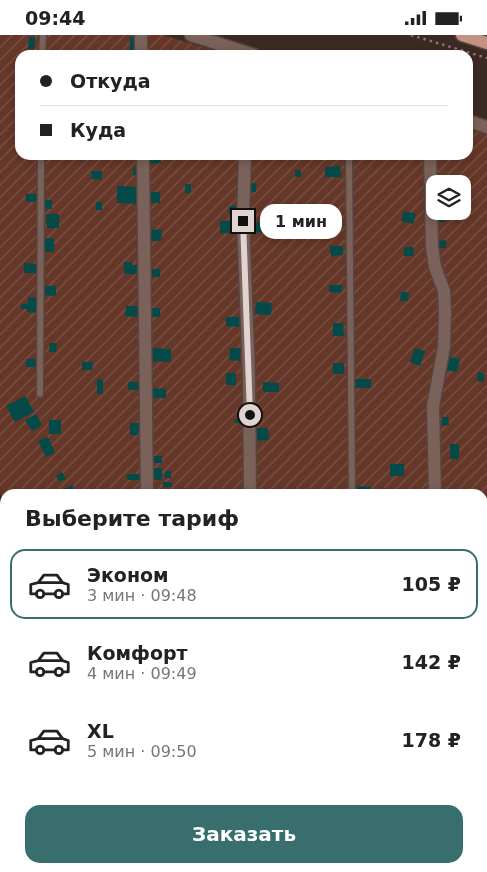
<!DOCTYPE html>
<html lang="ru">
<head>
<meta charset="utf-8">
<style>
  body { margin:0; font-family:"DejaVu Sans",sans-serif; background:#f6f6f6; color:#222; height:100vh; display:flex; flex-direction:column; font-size:19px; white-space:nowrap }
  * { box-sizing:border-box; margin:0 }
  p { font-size:16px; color:#767676 }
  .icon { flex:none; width:28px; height:28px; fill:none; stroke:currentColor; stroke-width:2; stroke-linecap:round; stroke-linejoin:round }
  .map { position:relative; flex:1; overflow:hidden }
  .side { position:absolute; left:0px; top:454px; width:488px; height:384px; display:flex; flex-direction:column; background:#fff; border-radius:15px 15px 0 0; box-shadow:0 2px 8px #0003 }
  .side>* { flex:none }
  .guide { position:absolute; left:15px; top:15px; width:458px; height:110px; border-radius:15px; box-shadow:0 2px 8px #0003; display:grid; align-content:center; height:110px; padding:0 25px; background:#fff }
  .controls { position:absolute; left:426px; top:140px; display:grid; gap:10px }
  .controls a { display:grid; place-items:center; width:45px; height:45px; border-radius:10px; background:#fff; box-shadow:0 2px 8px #0003; font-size:25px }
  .end { position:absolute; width:22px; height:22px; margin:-11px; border:6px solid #e1d4d0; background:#111; box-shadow:0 0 0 2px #111 }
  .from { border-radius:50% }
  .bubble { position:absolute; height:35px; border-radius:15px; background:#fff; box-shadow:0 2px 8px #0003; font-size:16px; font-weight:700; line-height:35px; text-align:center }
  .guide b { display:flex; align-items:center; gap:18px; height:48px; font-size:19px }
  .guide b+b { border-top:1px solid #e0e0e0 }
  .guide i { width:12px; height:12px; background:#222 }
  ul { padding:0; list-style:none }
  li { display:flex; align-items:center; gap:15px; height:70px; margin:0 10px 8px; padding:0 15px; border:2px solid transparent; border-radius:15px }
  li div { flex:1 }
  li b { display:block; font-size:19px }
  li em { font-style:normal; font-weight:700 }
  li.current { border-color:#386f6e }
  li>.icon { width:45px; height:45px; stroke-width:1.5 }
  h2 { padding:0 25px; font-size:22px; line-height:60px }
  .primary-button { display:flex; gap:10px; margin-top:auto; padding:10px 25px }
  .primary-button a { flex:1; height:58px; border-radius:15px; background:#386f6e; color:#fff; font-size:20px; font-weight:700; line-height:58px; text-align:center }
  .status { display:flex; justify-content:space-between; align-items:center; height:35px; padding:0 25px; background:#fff; direction:ltr }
  .status svg { height:14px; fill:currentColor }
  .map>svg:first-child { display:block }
  .garden { fill:url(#garden-furrows); fill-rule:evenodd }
  .water { fill:url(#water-ripples) }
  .building { fill:#044a49 }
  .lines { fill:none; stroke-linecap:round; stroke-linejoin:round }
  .lane-casing { stroke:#56443f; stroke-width:9 }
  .street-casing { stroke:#56443f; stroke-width:15 }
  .primary-casing { stroke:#56443f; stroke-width:15 }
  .path { stroke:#887772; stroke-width:2.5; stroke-dasharray:2.5 4; stroke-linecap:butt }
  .lane { stroke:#7a6159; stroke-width:6 }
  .street { stroke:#7a6159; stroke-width:12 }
  .primary { stroke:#c49282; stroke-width:12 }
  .route { stroke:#e1d4d0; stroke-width:6 }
</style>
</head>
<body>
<div class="status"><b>09:44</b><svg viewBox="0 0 49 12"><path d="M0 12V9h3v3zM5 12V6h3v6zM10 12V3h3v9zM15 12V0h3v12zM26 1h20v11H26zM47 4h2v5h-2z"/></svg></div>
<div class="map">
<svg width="487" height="837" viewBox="0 0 487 837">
  <defs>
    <pattern id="garden-furrows" width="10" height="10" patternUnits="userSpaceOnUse" patternTransform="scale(1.25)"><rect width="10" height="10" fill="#653728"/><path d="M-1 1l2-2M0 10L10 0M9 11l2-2" fill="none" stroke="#7b5346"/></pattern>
    <pattern id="water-ripples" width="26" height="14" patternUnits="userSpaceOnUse" patternTransform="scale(1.25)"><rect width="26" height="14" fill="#935c4b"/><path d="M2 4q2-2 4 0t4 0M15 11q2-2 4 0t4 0" fill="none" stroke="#a77a6c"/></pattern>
  </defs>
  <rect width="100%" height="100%" fill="#3c2923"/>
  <path class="garden" d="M 0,0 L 163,0 L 229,20 L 20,20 L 20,120 L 468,120 L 468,93 L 487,99 L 487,756 L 482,755 L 482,459 L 5,459 L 5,469 L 0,458 ZM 435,149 L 462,149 L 462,176 L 435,176 Z
    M 0,649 L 5,653 L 5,832 L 109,833 L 109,837 L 0,837 Z
    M 483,763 L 487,764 L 487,837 L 348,837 L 343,833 L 482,832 Z
    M 123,832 L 246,832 L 249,837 L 122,837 Z"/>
  <path class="water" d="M 0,541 L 5,545 L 5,603 L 0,600 Z
    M 272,833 L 331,833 L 335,837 L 274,837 Z"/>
  <path class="building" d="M 29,2 L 35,2 L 34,14 L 28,14 Z
    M 130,2 L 138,2 L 137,20 L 130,20 Z
    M 120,120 L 138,120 L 138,124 L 120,124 Z
    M 146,120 L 160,120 L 161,128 L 146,129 Z
    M 340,131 L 341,142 L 325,142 L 325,132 Z
    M 133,132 L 139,132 L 138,141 L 133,140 Z
    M 295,135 L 301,135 L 301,142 L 295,142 Z
    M 91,136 L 102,136 L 102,145 L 91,144 Z
    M 434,146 L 445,146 L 446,149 L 434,149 Z
    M 247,148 L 256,148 L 256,157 L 247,157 Z
    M 185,149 L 191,149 L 191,158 L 185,158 Z
    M 117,151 L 140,152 L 140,169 L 117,168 Z
    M 147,157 L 160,157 L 160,168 L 147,168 Z
    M 26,159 L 37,159 L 36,167 L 26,167 Z
    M 44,165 L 52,165 L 52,174 L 44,174 Z
    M 96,167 L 102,167 L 102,175 L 96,175 Z
    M 229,171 L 241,171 L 240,179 L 229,179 Z
    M 404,176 L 416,179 L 413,189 L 401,186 Z
    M 46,179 L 59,179 L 59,193 L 47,193 Z
    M 437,179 L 446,179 L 446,187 L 437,187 Z
    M 220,186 L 242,186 L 242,198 L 220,198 Z
    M 252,187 L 270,187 L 270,197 L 252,197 Z
    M 147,194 L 162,195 L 161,206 L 147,206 Z
    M 45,203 L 54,203 L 54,217 L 45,217 Z
    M 446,205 L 446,213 L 439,213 L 439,206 Z
    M 330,211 L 343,211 L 343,220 L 331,221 Z
    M 404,212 L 413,212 L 414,221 L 404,221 Z
    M 124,227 L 132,227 L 132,230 L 140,230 L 140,239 L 124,239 Z
    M 24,228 L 39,229 L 38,238 L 24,238 Z
    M 148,234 L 160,234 L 160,242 L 148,242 Z
    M 329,250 L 342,250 L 341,258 L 329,257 Z
    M 44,251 L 56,251 L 56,261 L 44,260 Z
    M 401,257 L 409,257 L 408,266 L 400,266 Z
    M 28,262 L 39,263 L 38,278 L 27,277 L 27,274 L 21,274 L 21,269 L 28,269 Z
    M 256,267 L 272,268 L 271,280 L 255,279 Z
    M 126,271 L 138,271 L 138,282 L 125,281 Z
    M 148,273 L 160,273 L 160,282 L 148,282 Z
    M 226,282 L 243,282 L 243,292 L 226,291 Z
    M 333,288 L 343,288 L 344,301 L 333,301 Z
    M 50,308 L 57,308 L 56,317 L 49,317 Z
    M 149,313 L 171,314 L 171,327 L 149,326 Z
    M 230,313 L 241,313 L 240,326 L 229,325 Z
    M 415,313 L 425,316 L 420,331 L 410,327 Z
    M 449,322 L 460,324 L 457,337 L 446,335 Z
    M 26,324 L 36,324 L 36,332 L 26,332 Z
    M 82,327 L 93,327 L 92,335 L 82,335 Z
    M 333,328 L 344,328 L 344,339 L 333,339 Z
    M 478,337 L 485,339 L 483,347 L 477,346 Z
    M 226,338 L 236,338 L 236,350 L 226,350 Z
    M 97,344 L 103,345 L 103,359 L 97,359 Z
    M 352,344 L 371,344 L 371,353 L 352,353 Z
    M 128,347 L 142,347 L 142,355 L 128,355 Z
    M 263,347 L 279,348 L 279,357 L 263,357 Z
    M 150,353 L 166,354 L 166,363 L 150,363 Z
    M 25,361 L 34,377 L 15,387 L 6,371 Z
    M 36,379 L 42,390 L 32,396 L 25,385 Z
    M 239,380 L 245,380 L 245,389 L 235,388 L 235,384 L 239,384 Z
    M 442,382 L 448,382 L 449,390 L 442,391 Z
    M 49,385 L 61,385 L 61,399 L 49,399 Z
    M 130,388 L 142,388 L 142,397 L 138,397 L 138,400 L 130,400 Z
    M 253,393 L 268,393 L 269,405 L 254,406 Z
    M 48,402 L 55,418 L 46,422 L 38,406 Z
    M 450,409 L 459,409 L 459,424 L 450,424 Z
    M 151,421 L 162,421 L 162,428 L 151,428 Z
    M 390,429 L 404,429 L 404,441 L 390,441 Z
    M 151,433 L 162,433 L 162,445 L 151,445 Z
    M 165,436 L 171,436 L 171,443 L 165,443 Z
    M 62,437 L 66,444 L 59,447 L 56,441 Z
    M 127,439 L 142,439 L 142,445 L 127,445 Z
    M 163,447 L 172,447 L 172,452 L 163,452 Z
    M 72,450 L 77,459 L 64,459 L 62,455 Z
    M 357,451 L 371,452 L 371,459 L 356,459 Z
    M 93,453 L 95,459 L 85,459 L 84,457 Z
    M 0,702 L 4,702 L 3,710 L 0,709 Z
    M 482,766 L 487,767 L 483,779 L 482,779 Z
    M 0,832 L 7,833 L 6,837 L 0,837 Z
    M 24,832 L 40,834 L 39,837 L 23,837 Z
    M 414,832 L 431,832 L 432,834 L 430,837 L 418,837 Z"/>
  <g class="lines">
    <g class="lane-casing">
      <path id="lane" d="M 42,20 L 43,0
        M 349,120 L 352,459
        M 40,359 L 41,120"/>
    </g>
    <g class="street-casing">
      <path id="street" d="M 141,0 L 141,20
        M 191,0 L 254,20
        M 468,86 L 487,92
        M 143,120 L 147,459
        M 245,120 L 243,186 L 249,341 L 250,459
        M 430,120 L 432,212 L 435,232 L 444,256 L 445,276 L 444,312 L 433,371 L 435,459
        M 0,639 L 5,643
        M 482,758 L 487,759
        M 444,832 L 446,837
        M 116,837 L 116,832"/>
    </g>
    <g class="primary-casing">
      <path id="primary" d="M 462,0 L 487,8"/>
    </g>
    <path class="path" d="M 411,0 L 487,23"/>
    <use href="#lane" class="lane"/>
    <use href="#street" class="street"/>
    <use href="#primary" class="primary"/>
  </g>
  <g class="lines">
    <path class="route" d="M 243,186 L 250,380"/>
  </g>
</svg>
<div class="controls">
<a><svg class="icon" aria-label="layers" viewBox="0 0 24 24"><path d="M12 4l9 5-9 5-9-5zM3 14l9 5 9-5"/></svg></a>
</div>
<i class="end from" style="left:250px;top:380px"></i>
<i class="end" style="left:243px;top:186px"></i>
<div class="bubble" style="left:260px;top:169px;width:82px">1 мин</div>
<div class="guide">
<b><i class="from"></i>Откуда</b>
<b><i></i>Куда</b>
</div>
<section class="side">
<h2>Выберите тариф</h2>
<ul>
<li class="current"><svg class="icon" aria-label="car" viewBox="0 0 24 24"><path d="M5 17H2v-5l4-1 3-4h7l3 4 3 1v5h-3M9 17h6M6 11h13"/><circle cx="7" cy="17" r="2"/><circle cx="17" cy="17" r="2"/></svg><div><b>Эконом</b><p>3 мин · 09:48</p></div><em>105 ₽</em></li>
<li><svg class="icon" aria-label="car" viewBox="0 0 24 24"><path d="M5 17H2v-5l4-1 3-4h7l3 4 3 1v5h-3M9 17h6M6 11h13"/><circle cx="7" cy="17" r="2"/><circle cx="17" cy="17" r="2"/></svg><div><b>Комфорт</b><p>4 мин · 09:49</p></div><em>142 ₽</em></li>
<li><svg class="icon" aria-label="car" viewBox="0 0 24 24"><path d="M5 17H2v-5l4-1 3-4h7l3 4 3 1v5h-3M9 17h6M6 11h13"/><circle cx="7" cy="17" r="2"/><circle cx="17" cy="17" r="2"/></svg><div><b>XL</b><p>5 мин · 09:50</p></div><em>178 ₽</em></li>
</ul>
<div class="primary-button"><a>Заказать</a></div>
</section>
</div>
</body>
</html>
